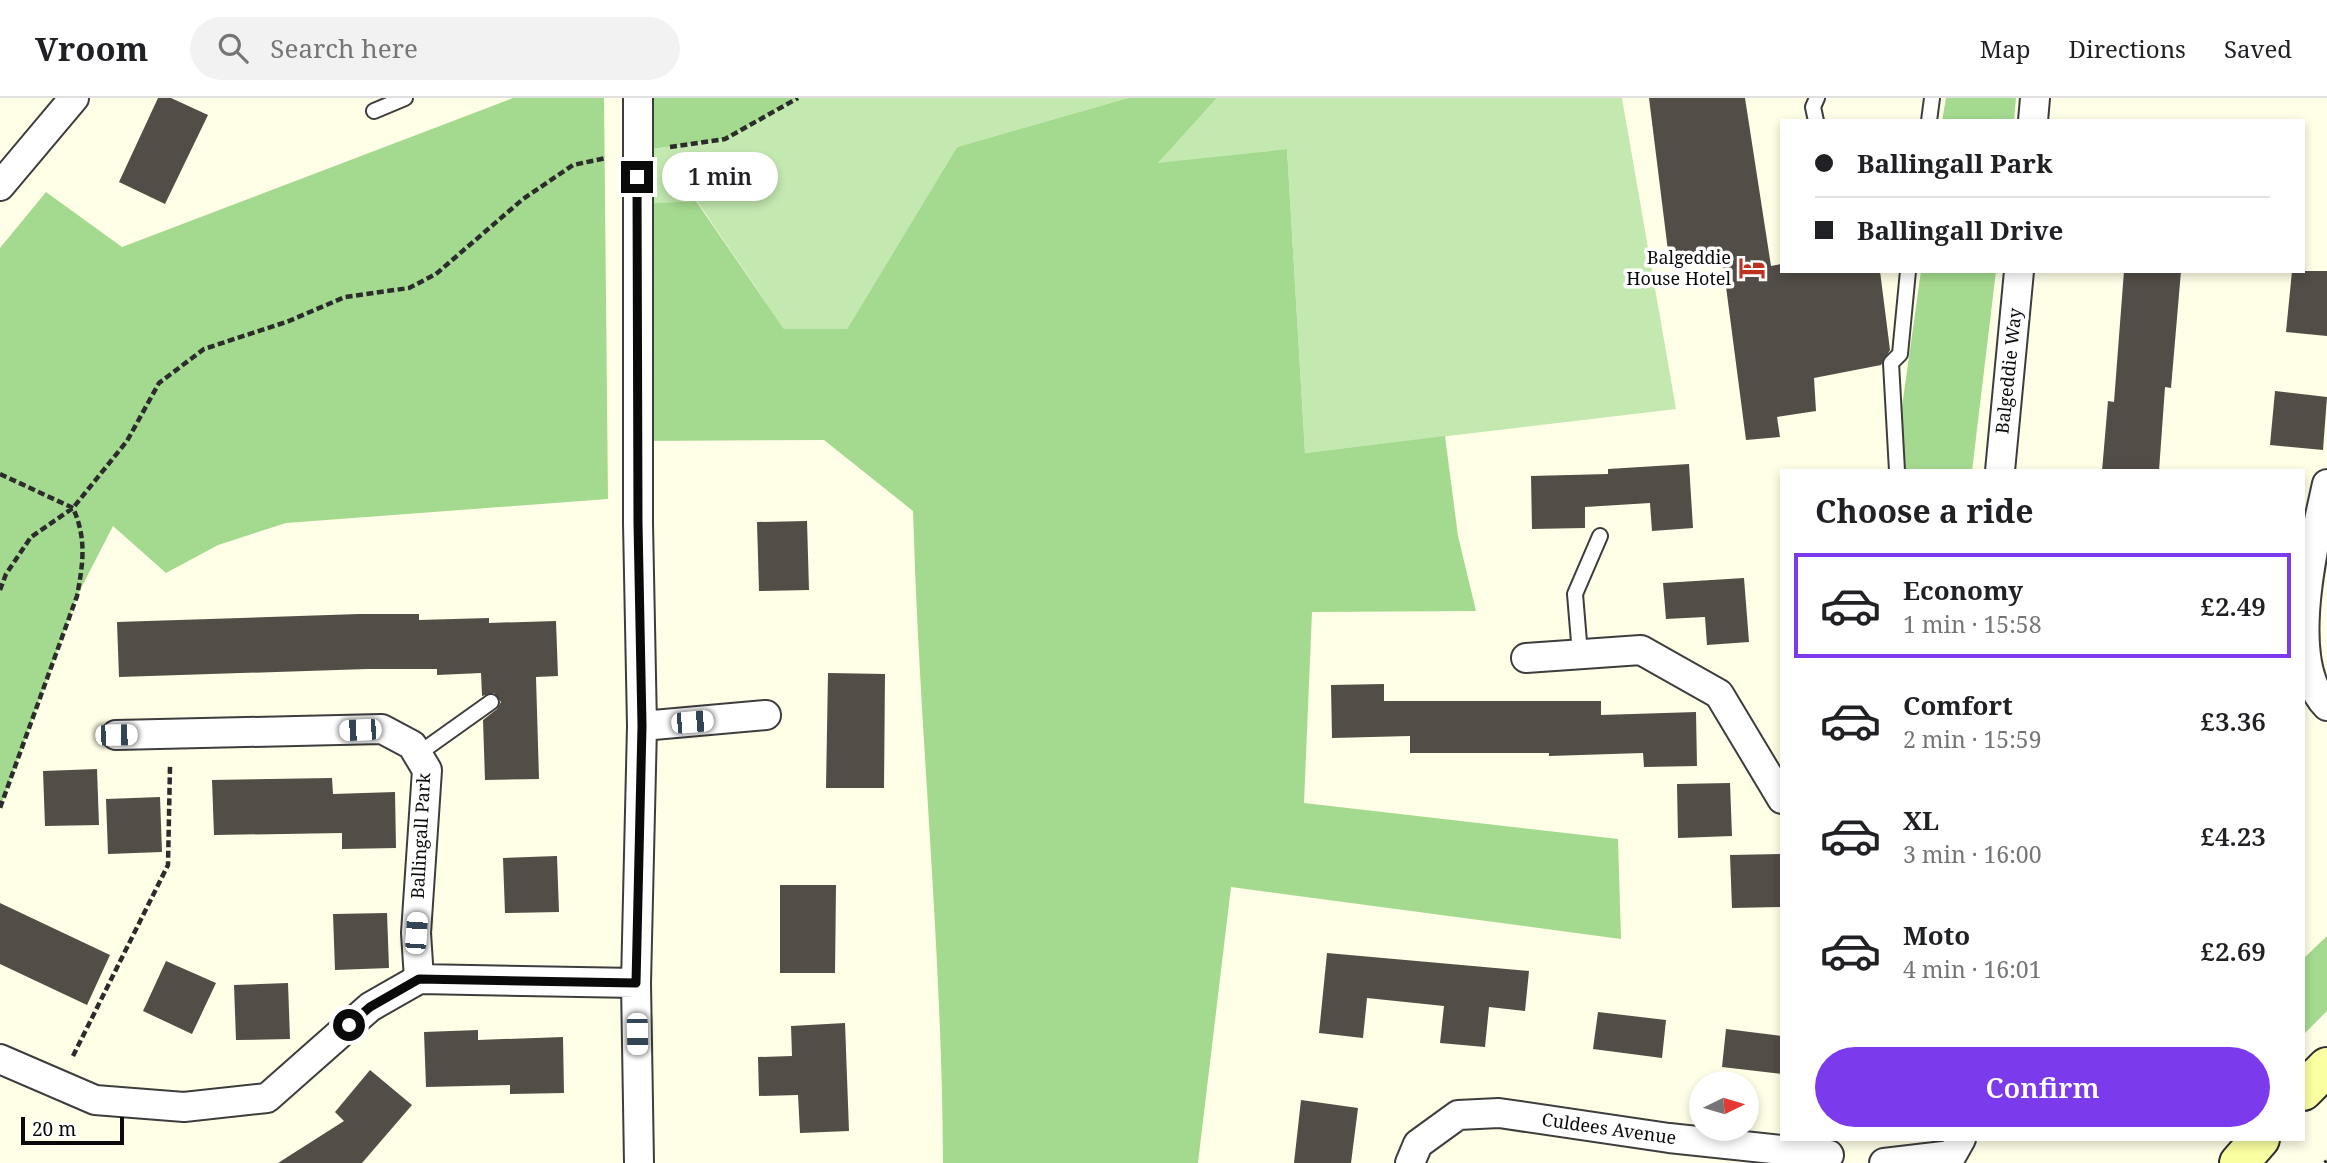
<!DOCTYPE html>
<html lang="en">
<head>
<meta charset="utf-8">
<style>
  body { margin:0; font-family:"Noto Serif",serif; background:#f2f2f2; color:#202124; height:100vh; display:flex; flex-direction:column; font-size:26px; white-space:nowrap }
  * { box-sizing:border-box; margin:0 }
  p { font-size:23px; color:#757577 }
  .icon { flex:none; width:38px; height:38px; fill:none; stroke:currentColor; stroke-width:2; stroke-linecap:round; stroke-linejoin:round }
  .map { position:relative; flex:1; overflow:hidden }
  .drawer { position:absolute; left:1780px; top:371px; width:525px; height:672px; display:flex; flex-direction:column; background:#fff; border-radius:0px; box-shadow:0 4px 10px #0003 }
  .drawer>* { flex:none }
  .guide { position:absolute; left:1780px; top:21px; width:525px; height:154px; border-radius:0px; box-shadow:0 4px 10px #0003; display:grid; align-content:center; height:154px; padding:0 35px; background:#fff }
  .needle { width:46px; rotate:85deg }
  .tools { position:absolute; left:1689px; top:973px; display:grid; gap:14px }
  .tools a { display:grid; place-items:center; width:70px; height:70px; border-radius:50%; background:#fff; box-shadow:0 4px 10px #0003; font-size:35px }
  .scale { position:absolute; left:21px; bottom:18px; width:103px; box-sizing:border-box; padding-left:7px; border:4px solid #0a0a0a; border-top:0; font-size:19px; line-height:24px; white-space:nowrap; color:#0a0a0a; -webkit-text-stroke:5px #fff; paint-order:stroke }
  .end { position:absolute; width:32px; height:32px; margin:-16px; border:9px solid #0a0a0a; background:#fff; box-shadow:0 0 0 4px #fff }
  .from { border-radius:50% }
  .bubble { position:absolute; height:49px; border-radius:24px; background:#fff; box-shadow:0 4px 10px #0003; font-size:23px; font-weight:600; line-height:49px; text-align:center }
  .car { position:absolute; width:21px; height:42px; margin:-21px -10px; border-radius:9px; box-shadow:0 0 5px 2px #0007; background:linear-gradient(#fff 24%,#345 0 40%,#fff 0 76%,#345 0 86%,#fff 0) }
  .guide b { display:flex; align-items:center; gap:24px; height:66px; font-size:26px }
  .guide b+b { border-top:2px solid #e0e0e0 }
  .guide i { width:18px; height:18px; background:#202124 }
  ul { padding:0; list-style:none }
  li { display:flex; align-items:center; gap:21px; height:105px; margin:0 14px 10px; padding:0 21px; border:4px solid transparent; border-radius:0px }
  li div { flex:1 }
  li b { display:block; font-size:26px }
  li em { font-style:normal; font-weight:600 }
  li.active { border-color:#7c3aed }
  li>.icon { width:63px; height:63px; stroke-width:1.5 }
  h2 { padding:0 35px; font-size:32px; line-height:84px }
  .button { display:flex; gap:14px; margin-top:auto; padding:14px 35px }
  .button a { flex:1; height:80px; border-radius:42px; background:#7c3aed; color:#fff; font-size:28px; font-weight:600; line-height:80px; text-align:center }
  header { display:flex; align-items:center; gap:42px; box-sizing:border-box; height:98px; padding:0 35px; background:#fff; border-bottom:2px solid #e0e0e0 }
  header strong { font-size:33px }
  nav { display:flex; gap:38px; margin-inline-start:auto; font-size:24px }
  .search { width:490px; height:63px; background:#f2f2f2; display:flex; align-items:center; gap:18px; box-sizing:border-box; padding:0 24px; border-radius:38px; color:#757577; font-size:26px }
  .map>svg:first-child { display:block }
  .green { fill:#c4e9b0 }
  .forest { fill:#a4da8f }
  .building { fill:#524d46 }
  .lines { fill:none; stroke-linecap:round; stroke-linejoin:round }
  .lane-casing { stroke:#3d3d3d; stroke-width:18 }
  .street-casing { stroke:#3d3d3d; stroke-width:32 }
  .secondary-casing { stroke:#2c2c2c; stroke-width:42 }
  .path { stroke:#2c2c2c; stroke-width:4.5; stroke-dasharray:7 3.5; stroke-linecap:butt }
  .lane { stroke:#fff; stroke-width:14 }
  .street { stroke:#fff; stroke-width:28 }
  .secondary { stroke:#faffa1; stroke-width:38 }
  .route { stroke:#0a0a0a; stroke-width:9 }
  .labels { text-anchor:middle; stroke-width:7; stroke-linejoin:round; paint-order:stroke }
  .poi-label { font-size:18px; fill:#0a0a0a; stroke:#fff; text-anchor:end }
  .street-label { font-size:18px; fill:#0a0a0a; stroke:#fff }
</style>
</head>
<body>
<header>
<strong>Vroom</strong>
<div class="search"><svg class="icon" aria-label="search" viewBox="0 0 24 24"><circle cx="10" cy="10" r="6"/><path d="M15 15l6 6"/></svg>Search here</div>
<nav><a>Map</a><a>Directions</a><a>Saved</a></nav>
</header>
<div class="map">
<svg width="2327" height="1065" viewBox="0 0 2327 1065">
  <rect width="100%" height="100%" fill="#fffee6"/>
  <path class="green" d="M 798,0 L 1128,0 L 957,49 L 847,231 L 784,231 L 697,103 L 637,106 L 637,53 L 725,41 Z
    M 1217,0 L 1622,0 L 1676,311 L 1305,355 L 1287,51 L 1157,66 Z"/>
  <path class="forest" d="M 513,0 L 604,0 L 608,401 L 286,425 L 218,447 L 166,475 L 113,428 L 77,498 L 0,710 L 0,150 L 46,94 L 122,149 Z
    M 638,0 L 798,0 L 725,41 L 637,53 Z
    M 1128,0 L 1217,0 L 1158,65 L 1287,51 L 1305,355 L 1445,338 L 1458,438 L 1476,513 L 1312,514 L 1304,705 L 1618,741 L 1621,841 L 1231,789 L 1198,1065 L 943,1065 C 942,847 919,631 913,413 L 824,342 L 637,343 L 637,106 L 696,103 L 784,231 L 847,231 L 957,49 Z
    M 1946,0 L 2016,0 L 2014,23 L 1942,23 Z
    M 1921,173 L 1996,173 L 1972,373 L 1893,373 Z
    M 2327,838 L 2327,913 L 2303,937 L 2303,861 Z"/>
  <path class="building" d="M 158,0 L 171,0 L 208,17 L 165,106 L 119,84 Z
    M 1649,0 L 1745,0 L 1771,168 L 1782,166 L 1782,173 L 1880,173 L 1890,252 L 1881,267 L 1814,280 L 1816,313 L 1777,319 L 1780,339 L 1746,342 L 1722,158 L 1669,161 Z
    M 2124,173 L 2181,173 L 2171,290 L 2165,289 L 2159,373 L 2102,373 L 2108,303 L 2114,304 Z
    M 2292,173 L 2327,173 L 2327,238 L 2286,234 Z
    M 2275,293 L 2327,299 L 2323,352 L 2270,347 Z
    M 1689,366 L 1693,430 L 1652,433 L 1650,405 L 1585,409 L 1585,430 L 1532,431 L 1531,378 L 1608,376 L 1608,371 Z
    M 807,423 L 809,492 L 759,493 L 757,424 Z
    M 1744,480 L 1749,544 L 1707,547 L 1705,519 L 1666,521 L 1663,485 Z
    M 359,516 L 419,516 L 419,522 L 489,520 L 489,525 L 556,523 L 558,578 L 536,579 L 539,681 L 485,682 L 483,622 L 497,611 L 501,604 L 494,595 L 482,598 L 481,575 L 437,577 L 437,571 L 367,571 L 119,579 L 117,524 Z
    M 828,575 L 885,576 L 884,690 L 826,690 Z
    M 1384,586 L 1384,603 L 1601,603 L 1601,617 L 1696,614 L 1697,668 L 1644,669 L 1643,655 L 1549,658 L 1549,655 L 1410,655 L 1410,638 L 1332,640 L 1331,587 Z
    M 97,671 L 99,727 L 45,728 L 43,673 Z
    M 332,680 L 333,696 L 395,694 L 396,750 L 342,751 L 342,735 L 214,737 L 212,682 Z
    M 1730,685 L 1732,738 L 1678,740 L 1677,686 Z
    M 160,699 L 162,754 L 108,756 L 106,701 Z
    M 1782,756 L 1782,809 L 1732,810 L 1730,757 Z
    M 557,758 L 559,814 L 505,815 L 503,760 Z
    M 780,787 L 836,787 L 835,875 L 780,875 Z
    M 0,805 L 110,857 L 87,907 L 0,866 Z
    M 387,815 L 389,870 L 335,872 L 333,816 Z
    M 1327,855 L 1529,873 L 1525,913 L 1489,909 L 1485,949 L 1440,945 L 1444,908 L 1367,900 L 1363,940 L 1319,935 Z
    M 166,863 L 216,885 L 192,936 L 143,913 Z
    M 288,885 L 290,941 L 236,942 L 234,887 Z
    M 1598,914 L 1666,922 L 1662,960 L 1593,951 Z
    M 845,925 L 849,1033 L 800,1035 L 798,997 L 759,998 L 758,959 L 792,958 L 791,928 Z
    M 1726,931 L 1782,938 L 1782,976 L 1722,969 Z
    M 478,932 L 478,942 L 563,939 L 564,995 L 510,996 L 510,987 L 426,989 L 424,934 Z
    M 370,972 L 412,1007 L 362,1065 L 278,1065 L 344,1023 L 335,1014 Z
    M 1301,1002 L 1358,1010 L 1351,1065 L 1294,1065 Z"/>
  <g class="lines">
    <g class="lane-casing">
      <path id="lane" d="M 374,13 L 405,0
        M 1816,23 L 1813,9 L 1817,0
        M 1929,23 L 1932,0
        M 1897,373 L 1891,265 L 1900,256 L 1908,173
        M 1580,556 L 1575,496 L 1600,438
        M 418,656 L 491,604"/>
    </g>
    <g class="street-casing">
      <path id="street" d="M 638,0 L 638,425 L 642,628 L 636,885 L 639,1065
        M 2033,23 L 2035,0
        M 0,88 L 74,0
        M 2000,373 L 2019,173
        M 2327,386 C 2315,441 2283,564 2327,608
        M 1526,560 L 1641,552 L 1719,596 L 1782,701
        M 642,628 L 766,617
        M 419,881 L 636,885
        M 0,961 L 95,1002 L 184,1009 L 267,1000 L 370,909 L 419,881 L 416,835 L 427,672 L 412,647 L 382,631 L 116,637
        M 1410,1065 L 1418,1046 L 1458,1017 L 1499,1015 L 1669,1040 L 1829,1057
        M 1884,1065 L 1952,1057 L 1961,1041"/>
    </g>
    <g class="secondary-casing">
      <path id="secondary" d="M 2303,993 L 2327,969
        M 2239,1065 L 2260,1041"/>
    </g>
    <path class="path" d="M 670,49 L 725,41 L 798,0
      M 0,376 L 73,410 C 87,441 83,466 77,498 L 0,710
      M 0,492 L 6,476 L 31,439 L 73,410 L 127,343 L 159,285 L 204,251 L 289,223 L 345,199 L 409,190 L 436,176 L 523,101 L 573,67 L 606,60
      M 73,958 L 168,767 L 170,668
      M 2325,1065 L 2327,1063"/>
    <use href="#lane" class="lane"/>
    <use href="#street" class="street"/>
    <use href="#secondary" class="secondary"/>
  </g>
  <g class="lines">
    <path class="route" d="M 349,927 L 370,909 L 419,881 L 636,885 L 642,628 L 638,425 L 637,79"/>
  </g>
  <defs>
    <g id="hotel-bare" transform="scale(2.1)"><path d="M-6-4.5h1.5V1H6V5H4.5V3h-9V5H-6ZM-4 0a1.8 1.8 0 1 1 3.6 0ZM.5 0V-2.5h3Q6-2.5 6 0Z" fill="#bc321f" stroke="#fff" stroke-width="2.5" paint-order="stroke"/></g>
  </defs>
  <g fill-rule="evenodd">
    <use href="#hotel-bare" x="1752" y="170"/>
  </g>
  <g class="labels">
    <g class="poi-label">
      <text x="1731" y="166">Balgeddie<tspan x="1731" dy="21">House Hotel</tspan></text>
    </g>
    <g class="street-label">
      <text transform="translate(2009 273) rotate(-84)" y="6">Balgeddie Way</text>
      <text transform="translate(421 738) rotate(-87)" y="6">Ballingall Park</text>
      <text transform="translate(1609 1031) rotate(8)" y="6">Culdees Avenue</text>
    </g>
  </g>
</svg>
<div class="tools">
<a><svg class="needle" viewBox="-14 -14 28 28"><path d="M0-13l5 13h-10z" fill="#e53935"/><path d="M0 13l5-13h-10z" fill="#757577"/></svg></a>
</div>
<div class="scale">20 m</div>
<i class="end from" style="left:349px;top:927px"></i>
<i class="end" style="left:637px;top:79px"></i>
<div class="bubble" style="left:662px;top:54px;width:116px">1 min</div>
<i class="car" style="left:692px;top:624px;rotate:85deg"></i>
<i class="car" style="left:360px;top:632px;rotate:268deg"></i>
<i class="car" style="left:116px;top:637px;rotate:89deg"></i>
<i class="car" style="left:416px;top:835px;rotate:4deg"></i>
<i class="car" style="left:637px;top:936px;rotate:179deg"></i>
<div class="guide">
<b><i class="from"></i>Ballingall Park</b>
<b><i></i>Ballingall Drive</b>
</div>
<section class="drawer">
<h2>Choose a ride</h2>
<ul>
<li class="active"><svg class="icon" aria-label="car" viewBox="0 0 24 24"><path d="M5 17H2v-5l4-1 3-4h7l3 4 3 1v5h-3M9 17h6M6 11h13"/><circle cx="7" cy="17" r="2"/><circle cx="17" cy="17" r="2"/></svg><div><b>Economy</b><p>1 min · 15:58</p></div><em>£2.49</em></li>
<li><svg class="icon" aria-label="car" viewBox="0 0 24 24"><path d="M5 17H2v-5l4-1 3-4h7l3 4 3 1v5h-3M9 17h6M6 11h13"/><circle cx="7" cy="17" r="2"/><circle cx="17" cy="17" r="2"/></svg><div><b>Comfort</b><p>2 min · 15:59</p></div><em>£3.36</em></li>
<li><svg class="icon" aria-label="car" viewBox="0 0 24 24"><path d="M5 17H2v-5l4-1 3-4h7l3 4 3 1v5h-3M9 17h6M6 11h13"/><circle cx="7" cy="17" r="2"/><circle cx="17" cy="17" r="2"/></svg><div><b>XL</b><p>3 min · 16:00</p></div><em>£4.23</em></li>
<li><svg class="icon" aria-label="car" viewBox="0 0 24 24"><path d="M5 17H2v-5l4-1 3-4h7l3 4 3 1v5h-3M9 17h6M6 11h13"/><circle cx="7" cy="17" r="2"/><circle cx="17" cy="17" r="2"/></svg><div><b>Moto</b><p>4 min · 16:01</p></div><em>£2.69</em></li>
</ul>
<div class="button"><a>Confirm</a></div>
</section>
</div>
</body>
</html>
